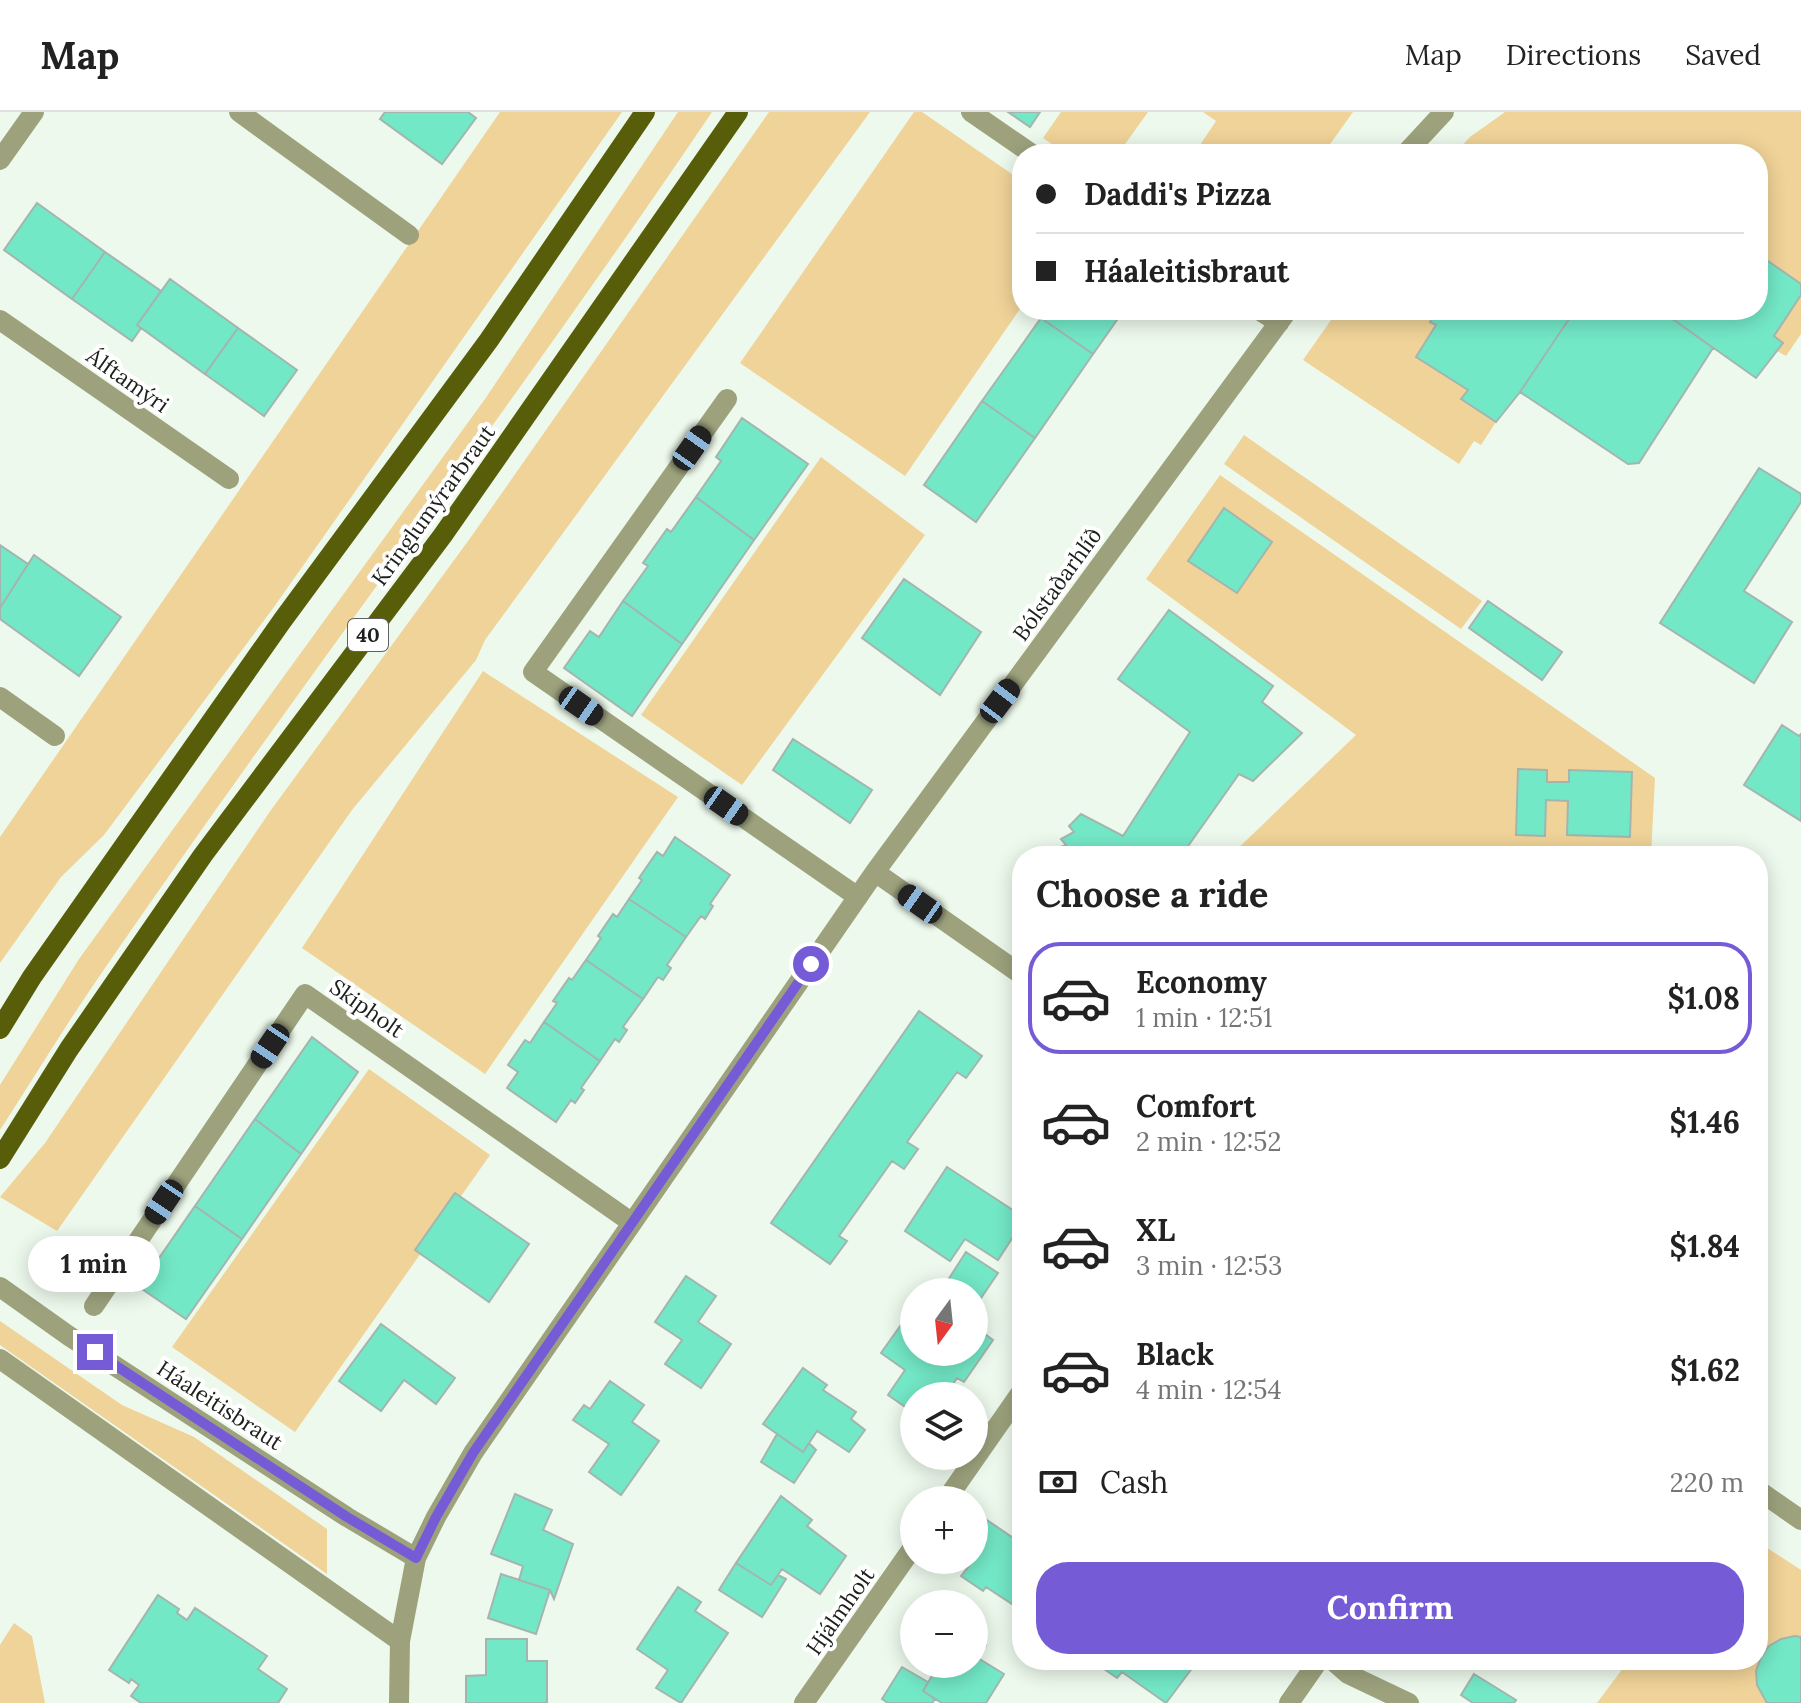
<!DOCTYPE html>
<html lang="en">
<head>
<meta charset="utf-8">
<style>
  body { margin:0; font-family:Lora,serif; background:#f6f6f6; color:#222; height:100vh; display:flex; flex-direction:column; font-size:30px; white-space:nowrap }
  * { box-sizing:border-box; margin:0 }
  p { font-size:26px; color:#767676 }
  .icon { flex:none; width:44px; height:44px; fill:none; stroke:currentColor; stroke-width:2; stroke-linecap:round; stroke-linejoin:round }
  .map { position:relative; flex:1; overflow:hidden }
  .details { position:absolute; left:1012px; top:734px; width:756px; height:824px; display:flex; flex-direction:column; background:#fff; border-radius:32px; box-shadow:0 4px 20px #0003 }
  .details>* { flex:none }
  .top-card { position:absolute; left:1012px; top:32px; width:756px; height:176px; border-radius:32px; box-shadow:0 4px 20px #0003; display:grid; align-content:center; height:176px; padding:0 24px; background:#fff }
  .needle { width:52px; rotate:195deg }
  .controls { position:absolute; left:900px; top:1166px; display:grid; gap:16px }
  .controls a { display:grid; place-items:center; width:88px; height:88px; border-radius:50%; background:#fff; box-shadow:0 4px 20px #0003; font-size:40px }
  .end { position:absolute; width:36px; height:36px; margin:-18px; border:10px solid #765bd6; background:#fff; box-shadow:0 0 0 4px #fff }
  .from { border-radius:50% }
  .bubble { position:absolute; height:56px; border-radius:28px; background:#fff; box-shadow:0 4px 20px #0003; font-size:26px; font-weight:700; line-height:56px; text-align:center }
  .car { position:absolute; width:24px; height:48px; margin:-24px -12px; border-radius:10px; box-shadow:0 0 6px 2px #0007; background:linear-gradient(#222 24%,#8ab4d8 0 40%,#222 0 76%,#8ab4d8 0 86%,#222 0) }
  .top-card b { display:flex; align-items:center; gap:28px; height:76px; font-size:30px }
  .top-card b+b { border-top:2px solid #e0e0e0 }
  .top-card i { width:20px; height:20px; background:#222 }
  ul { padding:0; list-style:none }
  li { display:flex; align-items:center; gap:24px; height:112px; margin:0 16px 12px; padding:0 8px; border:4px solid transparent; border-radius:32px }
  li div { flex:1 }
  li b { display:block; font-size:30px }
  li em { font-style:normal; font-weight:700 }
  li.active { border-color:#765bd6 }
  li>.icon { width:72px; height:72px; stroke-width:1.5 }
  h2 { padding:0 24px; font-size:36px; line-height:96px }
  .pay { display:flex; align-items:center; gap:20px; height:88px; padding:0 24px; font-size:30px }
  .pay p { margin-inline-start:auto }
  .button { display:flex; gap:16px; margin-top:auto; padding:16px 24px }
  .button a { flex:1; height:92px; border-radius:32px; background:#765bd6; color:#fff; font-size:32px; font-weight:700; line-height:92px; text-align:center }
  header { display:flex; align-items:center; gap:48px; box-sizing:border-box; height:112px; padding:0 40px; background:#fff; border-bottom:2px solid #e0e0e0 }
  header strong { font-size:38px }
  nav { display:flex; gap:44px; margin-inline-start:auto; font-size:28px }
  .map>svg:first-child { display:block }
  .green { fill:#f0d398 }
  .building { fill:#73e8c7; stroke:#a3b5af; stroke-width:2 }
  .lines { fill:none; stroke-linecap:round; stroke-linejoin:round }
  .minor { stroke:#9da27d; stroke-width:20 }
  .major { stroke:#575d08; stroke-width:20 }
  .route { stroke:#765bd6; stroke-width:10 }
  .labels { text-anchor:middle; stroke-width:8; stroke-linejoin:round; paint-order:stroke }
  .shield { fill:#fff; stroke:#606360; stroke-width:2 }
  .shield-label { font-size:20px; font-weight:bold; fill:#1c201c }
  .street-label { font-size:22px; fill:#1c201c; stroke:#fff }
</style>
</head>
<body>
<header>
<strong>Map</strong>
<nav><a>Map</a><a>Directions</a><a>Saved</a></nav>
</header>
<div class="map">
<svg width="1801" height="1591" viewBox="0 0 1801 1591">
  <rect width="100%" height="100%" fill="#edf9ec"/>
  <path class="green" d="M 500,0 L 622,0 L 274,495 L 104,723 L 61,765 L 0,851 L 0,725 Z
    M 678,0 L 712,0 C 516,290 303,568 105,856 C 68,909 35,964 0,1018 L 0,973 L 79,847 L 485,287 Z
    M 769,0 L 870,0 L 485,528 L 476,548 L 352,698 L 57,1119 L 0,1085 L 45,1031 L 271,698 L 471,425 Z
    M 914,0 L 922,0 L 1022,69 L 1022,194 L 905,364 L 740,251 Z
    M 1061,0 L 1148,0 L 1118,42 L 1066,42 L 1043,26 Z
    M 1203,0 L 1353,0 L 1323,42 L 1206,42 L 1198,36 L 1216,9 Z
    M 1505,0 L 1801,0 L 1801,172 L 1758,142 L 1758,42 L 1454,42 L 1470,25 Z
    M 1801,183 L 1801,222 L 1786,244 L 1777,239 L 1782,231 L 1774,224 Z
    M 1338,198 L 1438,198 L 1436,213 L 1416,245 L 1468,278 L 1461,288 L 1496,310 L 1481,333 L 1474,329 L 1459,352 L 1303,248 Z
    M 1244,323 L 1482,489 L 1461,517 L 1224,352 Z
    M 821,345 L 925,423 L 742,673 L 641,603 Z
    M 1220,363 L 1655,666 L 1651,744 L 1230,744 L 1356,623 L 1146,467 Z
    M 483,559 L 678,685 L 485,962 L 302,836 Z
    M 369,957 L 490,1043 L 295,1320 L 172,1235 Z
    M 0,1209 L 122,1293 L 194,1325 L 327,1417 L 327,1462 L 0,1233 Z
    M 1758,1430 L 1801,1458 L 1801,1591 L 1597,1591 L 1629,1548 L 1758,1548 Z
    M 14,1511 L 32,1524 L 45,1591 L 0,1591 L 0,1533 Z"/>
  <path class="building" d="M 385,0 L 468,0 L 476,6 L 442,52 L 380,7 Z
    M 1008,0 L 1040,0 L 1030,15 Z
    M 37,91 L 105,140 L 72,187 L 4,138 Z
    M 105,140 L 161,179 L 137,213 L 141,216 L 132,229 L 72,187 Z
    M 1758,142 L 1801,172 L 1801,183 L 1774,224 L 1783,231 L 1756,266 L 1660,198 L 1758,198 Z
    M 170,167 L 238,216 L 205,262 L 137,213 Z
    M 1046,198 L 1124,198 L 1093,242 L 1041,206 Z
    M 1438,198 L 1562,198 L 1571,204 L 1520,280 L 1496,310 L 1461,287 L 1468,278 L 1416,245 L 1436,213 L 1430,210 Z
    M 1562,198 L 1660,198 L 1713,236 L 1639,351 L 1628,352 L 1520,280 L 1571,204 Z
    M 1041,206 L 1093,242 L 1035,326 L 982,289 Z
    M 238,216 L 297,258 L 264,304 L 205,262 Z
    M 982,289 L 1035,326 L 976,410 L 924,373 Z
    M 742,306 L 808,352 L 754,428 L 696,385 L 721,349 L 716,345 Z
    M 1759,356 L 1801,382 L 1801,390 L 1744,479 L 1792,510 L 1754,571 L 1660,511 Z
    M 696,385 L 754,428 L 682,532 L 623,489 L 648,454 L 643,451 L 667,417 L 671,420 Z
    M 1224,396 L 1272,430 L 1237,481 L 1188,449 Z
    M 0,433 L 28,452 L 0,496 Z
    M 34,443 L 121,505 L 79,564 L 0,507 L 0,496 Z
    M 904,467 L 981,520 L 940,583 L 862,526 Z
    M 623,489 L 682,532 L 632,604 L 564,556 L 590,519 L 599,525 Z
    M 1488,489 L 1562,540 L 1542,568 L 1469,516 Z
    M 1169,498 L 1273,574 L 1262,590 L 1302,621 L 1253,669 L 1239,662 L 1181,744 L 1053,744 L 1057,741 L 1053,738 L 1066,733 L 1061,727 L 1074,720 L 1069,714 L 1081,702 L 1123,724 L 1190,620 L 1118,567 Z
    M 1782,613 L 1799,624 L 1801,622 L 1801,709 L 1744,673 Z
    M 793,627 L 872,678 L 850,711 L 773,658 Z
    M 1518,657 L 1547,658 L 1547,670 L 1569,670 L 1569,658 L 1632,660 L 1630,725 L 1567,723 L 1568,689 L 1546,688 L 1545,724 L 1516,723 Z
    M 675,725 L 730,763 L 710,792 L 713,794 L 705,807 L 701,804 L 686,825 L 629,787 L 642,768 L 639,766 L 657,740 L 663,744 Z
    M 629,787 L 686,825 L 667,853 L 671,856 L 663,868 L 658,865 L 643,887 L 586,848 L 601,826 L 598,824 L 613,802 L 617,805 Z
    M 586,848 L 643,887 L 623,915 L 627,918 L 619,930 L 615,927 L 600,949 L 544,910 L 557,891 L 553,889 L 569,866 L 572,868 Z
    M 919,899 L 982,944 L 966,966 L 957,960 L 907,1030 L 918,1037 L 904,1057 L 892,1049 L 839,1124 L 847,1129 L 830,1152 L 771,1111 Z
    M 544,910 L 600,949 L 581,976 L 584,978 L 575,991 L 571,988 L 556,1010 L 507,976 L 518,960 L 508,953 L 525,928 L 530,931 Z
    M 312,925 L 358,960 L 301,1042 L 255,1007 Z
    M 255,1007 L 301,1042 L 242,1127 L 195,1094 Z
    M 947,1055 L 1022,1104 L 1022,1111 L 998,1148 L 965,1127 L 950,1149 L 905,1119 Z
    M 455,1081 L 529,1132 L 489,1190 L 415,1138 Z
    M 195,1094 L 242,1127 L 186,1207 L 139,1175 Z
    M 966,1140 L 998,1161 L 979,1189 L 974,1185 L 974,1180 L 966,1180 L 948,1168 Z
    M 686,1164 L 716,1184 L 698,1210 L 731,1232 L 701,1276 L 665,1252 L 682,1228 L 655,1210 Z
    M 381,1212 L 455,1266 L 436,1292 L 404,1268 L 381,1299 L 339,1269 Z
    M 901,1213 L 914,1222 L 912,1233 L 914,1240 L 923,1240 L 931,1246 L 935,1240 L 974,1240 L 974,1214 L 993,1228 L 964,1270 L 957,1266 L 945,1284 L 914,1284 L 914,1301 L 888,1283 L 905,1258 L 881,1241 Z
    M 803,1256 L 827,1273 L 823,1278 L 856,1300 L 851,1307 L 865,1318 L 849,1340 L 817,1319 L 803,1340 L 763,1312 Z
    M 610,1269 L 644,1293 L 632,1310 L 659,1329 L 621,1383 L 589,1360 L 609,1332 L 573,1308 L 584,1293 L 590,1297 Z
    M 777,1322 L 803,1340 L 809,1331 L 816,1338 L 794,1371 L 761,1350 Z
    M 515,1382 L 552,1398 L 543,1418 L 573,1432 L 554,1487 L 550,1478 L 519,1468 L 523,1454 L 491,1442 Z
    M 781,1384 L 812,1408 L 807,1414 L 846,1444 L 820,1482 L 782,1457 L 771,1473 L 736,1451 Z
    M 984,1406 L 1022,1432 L 1019,1439 L 1022,1441 L 1021,1498 L 986,1475 L 983,1479 L 961,1464 L 974,1448 L 974,1420 Z
    M 736,1451 L 771,1473 L 778,1463 L 786,1467 L 762,1505 L 719,1478 Z
    M 501,1462 L 550,1478 L 536,1522 L 488,1506 Z
    M 678,1475 L 701,1490 L 695,1499 L 728,1521 L 681,1591 L 656,1576 L 668,1558 L 637,1537 Z
    M 158,1483 L 179,1497 L 177,1501 L 187,1508 L 195,1496 L 267,1544 L 258,1557 L 287,1577 L 278,1591 L 141,1591 L 131,1584 L 139,1573 L 131,1567 L 129,1571 L 109,1558 Z
    M 1795,1524 L 1801,1525 L 1801,1591 L 1767,1591 L 1757,1573 L 1756,1559 L 1761,1546 L 1769,1534 L 1781,1527 Z
    M 974,1525 L 986,1533 L 978,1546 L 1004,1562 L 986,1591 L 942,1591 L 923,1579 L 939,1552 L 974,1552 Z
    M 486,1527 L 527,1527 L 527,1549 L 547,1549 L 547,1591 L 466,1591 L 466,1564 L 486,1563 Z
    M 1091,1548 L 1191,1548 L 1196,1551 L 1166,1591 L 1122,1560 L 1117,1566 Z
    M 902,1555 L 928,1570 L 923,1579 L 935,1587 L 932,1591 L 888,1591 L 882,1587 Z
    M 1474,1562 L 1516,1588 L 1514,1591 L 1473,1591 L 1461,1583 Z"/>
  <g class="lines">
    <path class="minor" d="M 239,0 L 409,123
      M 971,0 L 1032,42
      M 1405,42 L 1444,0
      M 0,48 L 34,0
      M 1259,198 L 1279,211
      M 0,208 L 229,367
      M 727,287 L 533,560 L 858,785
      M 0,585 L 55,624
      M 875,760 L 1022,863
      M 0,1175 L 69,1224 L 347,1405 L 416,1446
      M 94,1194 L 305,882 L 631,1110
      M 0,1247 L 400,1529
      M 1758,1378 L 1801,1408
      M 946,1388 L 1022,1279
      M 1332,1548 L 1348,1562 L 1409,1591
      M 399,1591 L 400,1529 L 416,1446 L 436,1405 L 473,1341 L 875,760 L 1288,198
      M 804,1591 L 914,1434
      M 1289,1591 L 1319,1548"/>
    <path class="major" d="M 0,917 L 32,865 L 133,721 L 282,509 L 489,228 L 645,0
      M 0,1047 L 69,937 L 203,743 L 443,423 L 738,0"/>
  </g>
  <g class="lines">
    <path class="route" d="M 95,1240 L 347,1405 L 416,1446 L 436,1405 L 473,1341 L 811,852"/>
  </g>
  <g class="labels">
    <rect class="shield" x="348" y="507" width="40" height="32" rx="6"/>
    <g class="shield-label">
      <text x="368" y="530">40</text>
    </g>
    <g class="street-label">
      <text transform="translate(128 268) rotate(35)" y="8">Álftamýri</text>
      <text transform="translate(433 393) rotate(-54)" y="8">Kringlumýrarbraut</text>
      <text transform="translate(1057 472) rotate(-54)" y="8">Bólstaðarhlíð</text>
      <text transform="translate(367 896) rotate(35)" y="8">Skipholt</text>
      <text transform="translate(220 1293) rotate(33)" y="8">Háaleitisbraut</text>
      <text transform="translate(840 1499) rotate(-55)" y="8">Hjálmholt</text>
    </g>
  </g>
</svg>
<div class="controls">
<a><svg class="needle" viewBox="-14 -14 28 28"><path d="M0-13l5 13h-10z" fill="#e53935"/><path d="M0 13l5-13h-10z" fill="#767676"/></svg></a>
<a><svg class="icon" aria-label="layers" viewBox="0 0 24 24"><path d="M12 4l9 5-9 5-9-5zM3 14l9 5 9-5"/></svg></a>
<a>+</a>
<a>−</a>
</div>
<i class="end from" style="left:811px;top:852px"></i>
<i class="end" style="left:95px;top:1240px"></i>
<div class="bubble" style="left:28px;top:1124px;width:132px">1 min</div>
<i class="car" style="left:692px;top:336px;rotate:35deg"></i>
<i class="car" style="left:1000px;top:589px;rotate:37deg"></i>
<i class="car" style="left:581px;top:594px;rotate:125deg"></i>
<i class="car" style="left:726px;top:694px;rotate:125deg"></i>
<i class="car" style="left:920px;top:792px;rotate:305deg"></i>
<i class="car" style="left:270px;top:934px;rotate:214deg"></i>
<i class="car" style="left:164px;top:1090px;rotate:214deg"></i>
<div class="top-card">
<b><i class="from"></i>Daddi's Pizza</b>
<b><i></i>Háaleitisbraut</b>
</div>
<section class="details">
<h2>Choose a ride</h2>
<ul>
<li class="active"><svg class="icon" aria-label="car" viewBox="0 0 24 24"><path d="M5 17H2v-5l4-1 3-4h7l3 4 3 1v5h-3M9 17h6M6 11h13"/><circle cx="7" cy="17" r="2"/><circle cx="17" cy="17" r="2"/></svg><div><b>Economy</b><p>1 min · 12:51</p></div><em>$1.08</em></li>
<li><svg class="icon" aria-label="car" viewBox="0 0 24 24"><path d="M5 17H2v-5l4-1 3-4h7l3 4 3 1v5h-3M9 17h6M6 11h13"/><circle cx="7" cy="17" r="2"/><circle cx="17" cy="17" r="2"/></svg><div><b>Comfort</b><p>2 min · 12:52</p></div><em>$1.46</em></li>
<li><svg class="icon" aria-label="car" viewBox="0 0 24 24"><path d="M5 17H2v-5l4-1 3-4h7l3 4 3 1v5h-3M9 17h6M6 11h13"/><circle cx="7" cy="17" r="2"/><circle cx="17" cy="17" r="2"/></svg><div><b>XL</b><p>3 min · 12:53</p></div><em>$1.84</em></li>
<li><svg class="icon" aria-label="car" viewBox="0 0 24 24"><path d="M5 17H2v-5l4-1 3-4h7l3 4 3 1v5h-3M9 17h6M6 11h13"/><circle cx="7" cy="17" r="2"/><circle cx="17" cy="17" r="2"/></svg><div><b>Black</b><p>4 min · 12:54</p></div><em>$1.62</em></li>
</ul>
<div class="pay"><svg class="icon" aria-label="cash" viewBox="0 0 24 24"><path d="M3 7h18v10H3z"/><circle cx="12" cy="12" r="2"/></svg>Cash<p>220 m</p></div>
<div class="button"><a>Confirm</a></div>
</section>
</div>
</body>
</html>
